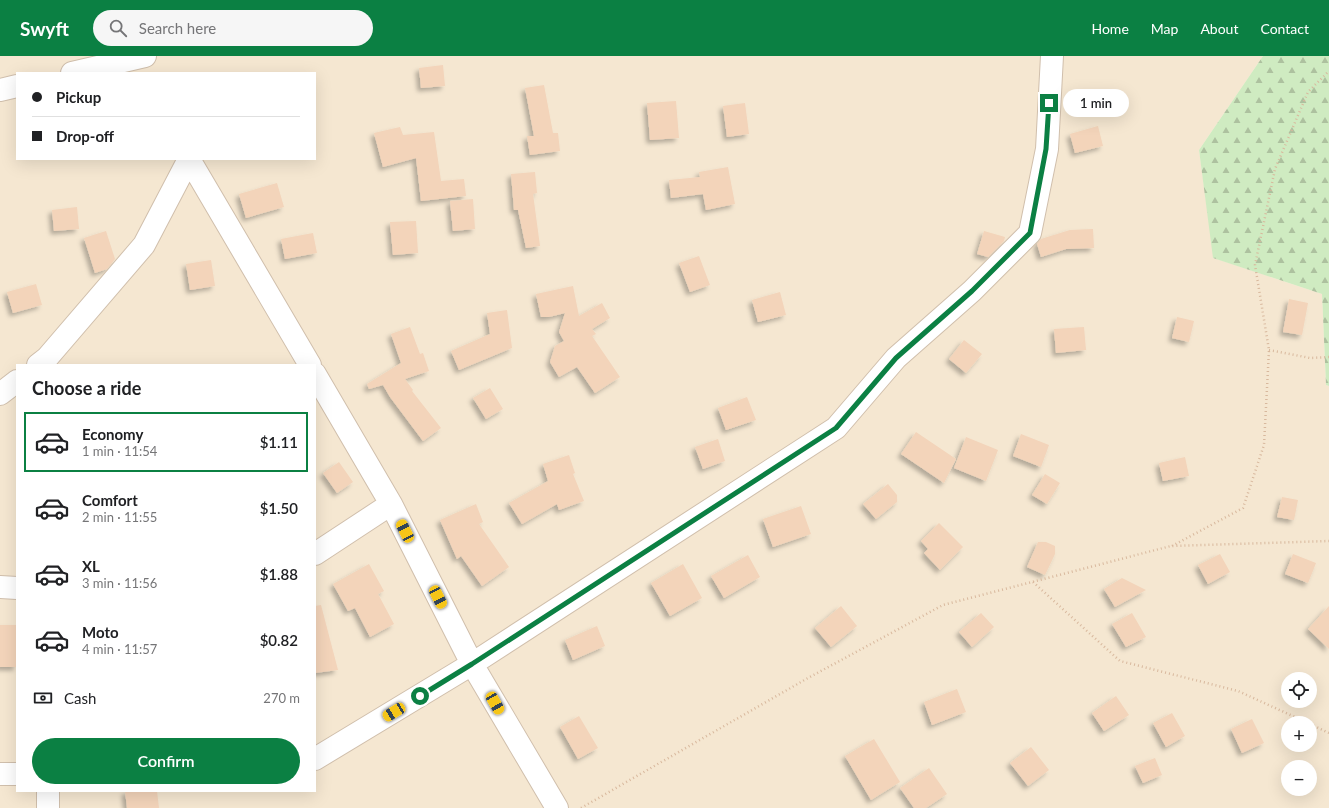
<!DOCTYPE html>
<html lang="en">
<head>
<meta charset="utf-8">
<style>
  body { margin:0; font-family:Lato,sans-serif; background:#f6f6f6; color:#202124; height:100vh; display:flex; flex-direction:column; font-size:15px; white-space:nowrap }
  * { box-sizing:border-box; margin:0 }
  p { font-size:13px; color:#757577 }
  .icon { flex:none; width:22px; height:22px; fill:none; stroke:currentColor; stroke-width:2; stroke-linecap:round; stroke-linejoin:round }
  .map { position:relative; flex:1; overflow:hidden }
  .drawer { position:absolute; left:16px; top:308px; width:300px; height:428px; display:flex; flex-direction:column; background:#fff; border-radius:0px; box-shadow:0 4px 16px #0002 }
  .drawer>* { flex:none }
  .banner { position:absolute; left:16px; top:16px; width:300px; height:88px; border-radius:0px; box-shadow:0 4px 16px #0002; display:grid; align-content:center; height:88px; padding:0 16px; background:#fff }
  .controls { position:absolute; left:1281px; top:616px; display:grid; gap:8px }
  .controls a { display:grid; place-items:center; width:36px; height:36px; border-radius:50%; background:#fff; box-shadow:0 4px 16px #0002; font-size:20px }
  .end { position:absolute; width:18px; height:18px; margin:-9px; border:5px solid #0b8043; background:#fff; box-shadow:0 0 0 2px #fff }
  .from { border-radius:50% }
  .bubble { position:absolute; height:28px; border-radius:14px; background:#fff; box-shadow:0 4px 16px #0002; font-size:13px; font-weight:600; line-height:28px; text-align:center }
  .car { position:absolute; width:12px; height:24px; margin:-12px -6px; border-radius:5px; box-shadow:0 0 3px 1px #0007; background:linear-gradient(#f5c518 24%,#345 0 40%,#f5c518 0 76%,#345 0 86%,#f5c518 0) }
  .banner b { display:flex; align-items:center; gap:14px; height:38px; font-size:15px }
  .banner b+b { border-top:1px solid #e0e0e0 }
  .banner i { width:10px; height:10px; background:#202124 }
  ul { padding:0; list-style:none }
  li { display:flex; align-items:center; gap:12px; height:60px; margin:0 8px 6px; padding:0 8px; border:2px solid transparent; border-radius:0px }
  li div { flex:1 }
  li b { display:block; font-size:15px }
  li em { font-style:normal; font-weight:600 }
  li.active { border-color:#0b8043 }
  li>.icon { width:36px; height:36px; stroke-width:1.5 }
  h2 { padding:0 16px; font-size:18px; line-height:48px }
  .pay { display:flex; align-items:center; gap:10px; height:44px; padding:0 16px; font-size:15px }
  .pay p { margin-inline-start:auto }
  .cta { display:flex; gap:8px; margin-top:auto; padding:8px 16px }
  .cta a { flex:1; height:46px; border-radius:24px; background:#0b8043; color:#fff; font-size:16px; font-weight:600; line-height:46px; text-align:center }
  header { display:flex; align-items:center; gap:24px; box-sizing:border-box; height:56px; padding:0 20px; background:#0b8043; color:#fff }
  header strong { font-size:19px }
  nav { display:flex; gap:22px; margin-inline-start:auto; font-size:14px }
  .search { width:280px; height:36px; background:#f6f6f6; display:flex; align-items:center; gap:10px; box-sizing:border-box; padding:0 14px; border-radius:22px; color:#757577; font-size:15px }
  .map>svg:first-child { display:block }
  .residential { fill:#f5e7d1; fill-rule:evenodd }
  .forest { fill:url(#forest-firs) }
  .building { fill:#f3d4ba; filter:url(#shadow) }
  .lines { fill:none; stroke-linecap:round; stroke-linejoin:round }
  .minor-casing { stroke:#d0bfac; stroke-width:24 }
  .path { stroke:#d8b89d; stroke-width:2.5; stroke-dasharray:1 3; stroke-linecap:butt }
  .minor { stroke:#fff; stroke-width:22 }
  .route { stroke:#0b8043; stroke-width:5 }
</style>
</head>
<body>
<header>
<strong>Swyft</strong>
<div class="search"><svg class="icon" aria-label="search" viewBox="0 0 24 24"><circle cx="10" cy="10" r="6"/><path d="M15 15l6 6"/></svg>Search here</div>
<nav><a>Home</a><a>Map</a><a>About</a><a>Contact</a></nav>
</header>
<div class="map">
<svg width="1329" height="752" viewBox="0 0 1329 752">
  <defs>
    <pattern id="forest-firs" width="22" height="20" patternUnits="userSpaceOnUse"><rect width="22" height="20" fill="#cfebc1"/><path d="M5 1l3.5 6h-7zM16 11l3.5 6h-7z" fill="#adc19f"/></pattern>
    <filter id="shadow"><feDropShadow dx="-3.5" dy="3.5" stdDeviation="2" flood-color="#0004"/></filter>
  </defs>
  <rect width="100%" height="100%" fill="#fdf4e3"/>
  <path class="residential" d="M 0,0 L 1263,0 L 1199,94 L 1214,202 L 1322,238 L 1326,329 L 1329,330 L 1329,752 L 0,752 ZM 17,17 L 315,17 L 315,103 L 17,103 ZM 17,309 L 315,309 L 315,735 L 17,735 ZM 1288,623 L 1310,623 L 1310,645 L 1288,645 ZM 1288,667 L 1310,667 L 1310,689 L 1288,689 ZM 1288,711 L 1310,711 L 1310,733 L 1288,733 Z"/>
  <path class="forest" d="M 1263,0 L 1329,0 L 1329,330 L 1326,329 L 1322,238 L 1213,202 L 1199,94 Z"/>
  <path class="building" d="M 443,9 L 445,30 L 421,32 L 419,12 Z
    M 544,29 L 553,77 L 558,77 L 560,95 L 530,99 L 527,80 L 534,80 L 525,32 Z
    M 676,45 L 679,82 L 650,84 L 647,47 Z
    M 745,47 L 749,78 L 727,81 L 723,50 Z
    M 1098,70 L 1103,90 L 1075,97 L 1070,78 Z
    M 400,71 L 403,79 L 434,76 L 441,125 L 464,123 L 466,140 L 421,145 L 416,102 L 383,111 L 374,77 Z
    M 728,111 L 735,148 L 706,154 L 703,138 L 671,142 L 669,124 L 700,121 L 699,116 Z
    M 535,116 L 537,137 L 533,138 L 540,190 L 526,192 L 518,154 L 514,154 L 511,118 Z
    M 277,127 L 284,151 L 246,162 L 239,138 Z
    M 473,143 L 475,173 L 453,175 L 450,145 Z
    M 77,151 L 79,173 L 54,175 L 52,154 Z
    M 416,165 L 418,197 L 393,199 L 390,166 Z
    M 1093,173 L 1094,192 L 1066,193 L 1041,201 L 1037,188 L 1041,183 L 1070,174 Z
    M 106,175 L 115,203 L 107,213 L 95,217 L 84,182 Z
    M 984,175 L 1005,181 L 1004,185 L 988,201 L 977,198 Z
    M 313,177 L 317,197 L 285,203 L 281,183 Z
    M 699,200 L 710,229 L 690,236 L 679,207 Z
    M 211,204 L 215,230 L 190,234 L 186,208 Z
    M 36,228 L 42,249 L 13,257 L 7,236 Z
    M 573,230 L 579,260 L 602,247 L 610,262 L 592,273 L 596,278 L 592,280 L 620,321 L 595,337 L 577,311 L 559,321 L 550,306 L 555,290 L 564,285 L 559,276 L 565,257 L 549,261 L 541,261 L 536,238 Z
    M 780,236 L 786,259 L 758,266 L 752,244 Z
    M 1289,243 L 1308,247 L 1302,279 L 1283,276 Z
    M 507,254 L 512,292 L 459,314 L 451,295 L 490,278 L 487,257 Z
    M 1177,261 L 1194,265 L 1189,286 L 1172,282 Z
    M 410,271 L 420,298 L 423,297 L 429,315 L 405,323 L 413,334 L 412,335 L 441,372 L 423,385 L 390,341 L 383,329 L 369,333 L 367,328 L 401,307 L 391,278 Z
    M 1084,271 L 1086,294 L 1056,297 L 1054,273 Z
    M 964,284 L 982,298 L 966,317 L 949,303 Z
    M 490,332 L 503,353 L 486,363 L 473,342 Z
    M 747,341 L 756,364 L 726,374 L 718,352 Z
    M 916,376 L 956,403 L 944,427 L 901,398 Z
    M 1021,378 L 1049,389 L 1041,411 L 1013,400 Z
    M 966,381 L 998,394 L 986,425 L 954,412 Z
    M 718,383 L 725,405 L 703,413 L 695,391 Z
    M 569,399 L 575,417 L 573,418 L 584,445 L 559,454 L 557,448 L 522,468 L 509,447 L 548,425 L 543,408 Z
    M 1185,401 L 1189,420 L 1163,425 L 1159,407 Z
    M 339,406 L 353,426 L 337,437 L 323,417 Z
    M 1045,418 L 1060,427 L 1047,448 L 1032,439 Z
    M 888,428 L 897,439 L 897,446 L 876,463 L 863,448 Z
    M 1282,441 L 1298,444 L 1294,464 L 1277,461 Z
    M 476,448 L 483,466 L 479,468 L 509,511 L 482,530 L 461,500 L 457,503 L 440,464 Z
    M 801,450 L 811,478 L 773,491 L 763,463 Z
    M 939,467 L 963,491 L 940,514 L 924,497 L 928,493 L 921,485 Z
    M 1038,486 L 1046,486 L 1055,490 L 1055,498 L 1045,519 L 1027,511 Z
    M 1220,498 L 1230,516 L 1208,528 L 1198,509 Z
    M 1293,498 L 1316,507 L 1308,527 L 1285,518 Z
    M 748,499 L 760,521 L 724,542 L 711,520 Z
    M 369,508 L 384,535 L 378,538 L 394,568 L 370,581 L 355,552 L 348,555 L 333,528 Z
    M 683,508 L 702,542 L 670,560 L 651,527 Z
    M 1122,522 L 1146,534 L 1115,551 L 1104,533 Z
    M 321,549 L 338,614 L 315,617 L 315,550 Z
    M 841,550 L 857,570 L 831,591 L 815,572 Z
    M 1329,550 L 1329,593 L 1308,573 Z
    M 981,557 L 994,571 L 972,591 L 959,576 Z
    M 1132,557 L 1146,581 L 1126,591 L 1112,568 Z
    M 0,569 L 17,569 L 17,611 L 0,611 Z
    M 597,570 L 605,590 L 573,604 L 565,584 Z
    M 957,633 L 966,656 L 932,669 L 924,646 Z
    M 1116,640 L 1129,659 L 1104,675 L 1092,657 Z
    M 1172,657 L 1185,680 L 1166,691 L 1153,667 Z
    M 579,660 L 598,692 L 578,703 L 560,671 Z
    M 1252,663 L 1264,687 L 1242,697 L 1231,673 Z
    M 874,683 L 900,726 L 871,744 L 845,700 Z
    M 1031,691 L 1049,714 L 1028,730 L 1010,707 Z
    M 1155,702 L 1162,719 L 1143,727 L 1135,710 Z
    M 929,712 L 947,738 L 926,752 L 914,752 L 900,732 Z
    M 125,735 L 157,735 L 159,752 L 127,752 Z"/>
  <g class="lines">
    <g class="minor-casing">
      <path id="minor" d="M 72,17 L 145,0
        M 0,34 L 17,30
        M 189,103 L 310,309
        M 38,309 L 47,302 L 144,189 L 189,103
        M 315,318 L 391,448 L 472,608 L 557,752
        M 0,338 L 17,325
        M 315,498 L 391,448
        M 0,531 L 17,532
        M 315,703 L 472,608 L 836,372 L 896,302 L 972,235 L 1030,177 L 1047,93 L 1052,0
        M 0,718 L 17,718
        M 48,735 L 48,752"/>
    </g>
    <path class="path" d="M 1269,294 L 1310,302 L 1329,301
      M 1172,490 L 1243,452 L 1264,389 L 1269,294 L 1255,209 L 1275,113 L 1308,36 L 1329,15
      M 1033,526 L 1120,605 L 1238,635 L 1308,667
      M 1310,668 L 1329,677
      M 581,752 L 808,622 L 943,549 L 1171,490 L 1329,485"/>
    <use href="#minor" class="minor"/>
  </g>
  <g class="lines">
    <path class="route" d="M 420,640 L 472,608 L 836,372 L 896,302 L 972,235 L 1030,177 L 1046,93 L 1049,47"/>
  </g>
</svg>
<div class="controls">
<a><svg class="icon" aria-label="locate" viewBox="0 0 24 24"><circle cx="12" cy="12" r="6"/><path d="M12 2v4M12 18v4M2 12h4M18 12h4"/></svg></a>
<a>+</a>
<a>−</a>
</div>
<i class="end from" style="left:420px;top:640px"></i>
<i class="end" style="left:1049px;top:47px"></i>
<div class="bubble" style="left:1063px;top:33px;width:66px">1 min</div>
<i class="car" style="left:405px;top:475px;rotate:333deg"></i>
<i class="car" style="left:438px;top:541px;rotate:153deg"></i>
<i class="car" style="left:495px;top:647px;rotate:150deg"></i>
<i class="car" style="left:394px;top:656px;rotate:239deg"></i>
<div class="banner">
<b><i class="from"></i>Pickup</b>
<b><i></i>Drop-off</b>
</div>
<section class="drawer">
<h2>Choose a ride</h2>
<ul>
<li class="active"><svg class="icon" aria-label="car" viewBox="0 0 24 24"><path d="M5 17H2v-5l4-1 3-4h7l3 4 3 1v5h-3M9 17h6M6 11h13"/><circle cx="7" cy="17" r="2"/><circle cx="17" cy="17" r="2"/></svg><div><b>Economy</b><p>1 min · 11:54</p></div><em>$1.11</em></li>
<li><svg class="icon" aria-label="car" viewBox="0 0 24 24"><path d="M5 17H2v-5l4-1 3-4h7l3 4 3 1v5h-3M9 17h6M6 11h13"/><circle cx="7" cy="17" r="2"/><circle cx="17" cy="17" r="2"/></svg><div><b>Comfort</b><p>2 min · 11:55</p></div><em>$1.50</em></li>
<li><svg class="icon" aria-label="car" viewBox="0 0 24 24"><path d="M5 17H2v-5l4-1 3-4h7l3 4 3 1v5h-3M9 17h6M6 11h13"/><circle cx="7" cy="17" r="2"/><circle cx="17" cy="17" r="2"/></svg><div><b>XL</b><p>3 min · 11:56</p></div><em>$1.88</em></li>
<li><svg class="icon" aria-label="car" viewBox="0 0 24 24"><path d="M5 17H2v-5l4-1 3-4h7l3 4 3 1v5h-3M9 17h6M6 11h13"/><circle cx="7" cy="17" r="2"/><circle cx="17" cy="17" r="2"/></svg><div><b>Moto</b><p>4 min · 11:57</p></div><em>$0.82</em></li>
</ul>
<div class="pay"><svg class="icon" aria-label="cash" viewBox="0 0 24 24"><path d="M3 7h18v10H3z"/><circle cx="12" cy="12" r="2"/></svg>Cash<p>270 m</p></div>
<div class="cta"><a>Confirm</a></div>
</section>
</div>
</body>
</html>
